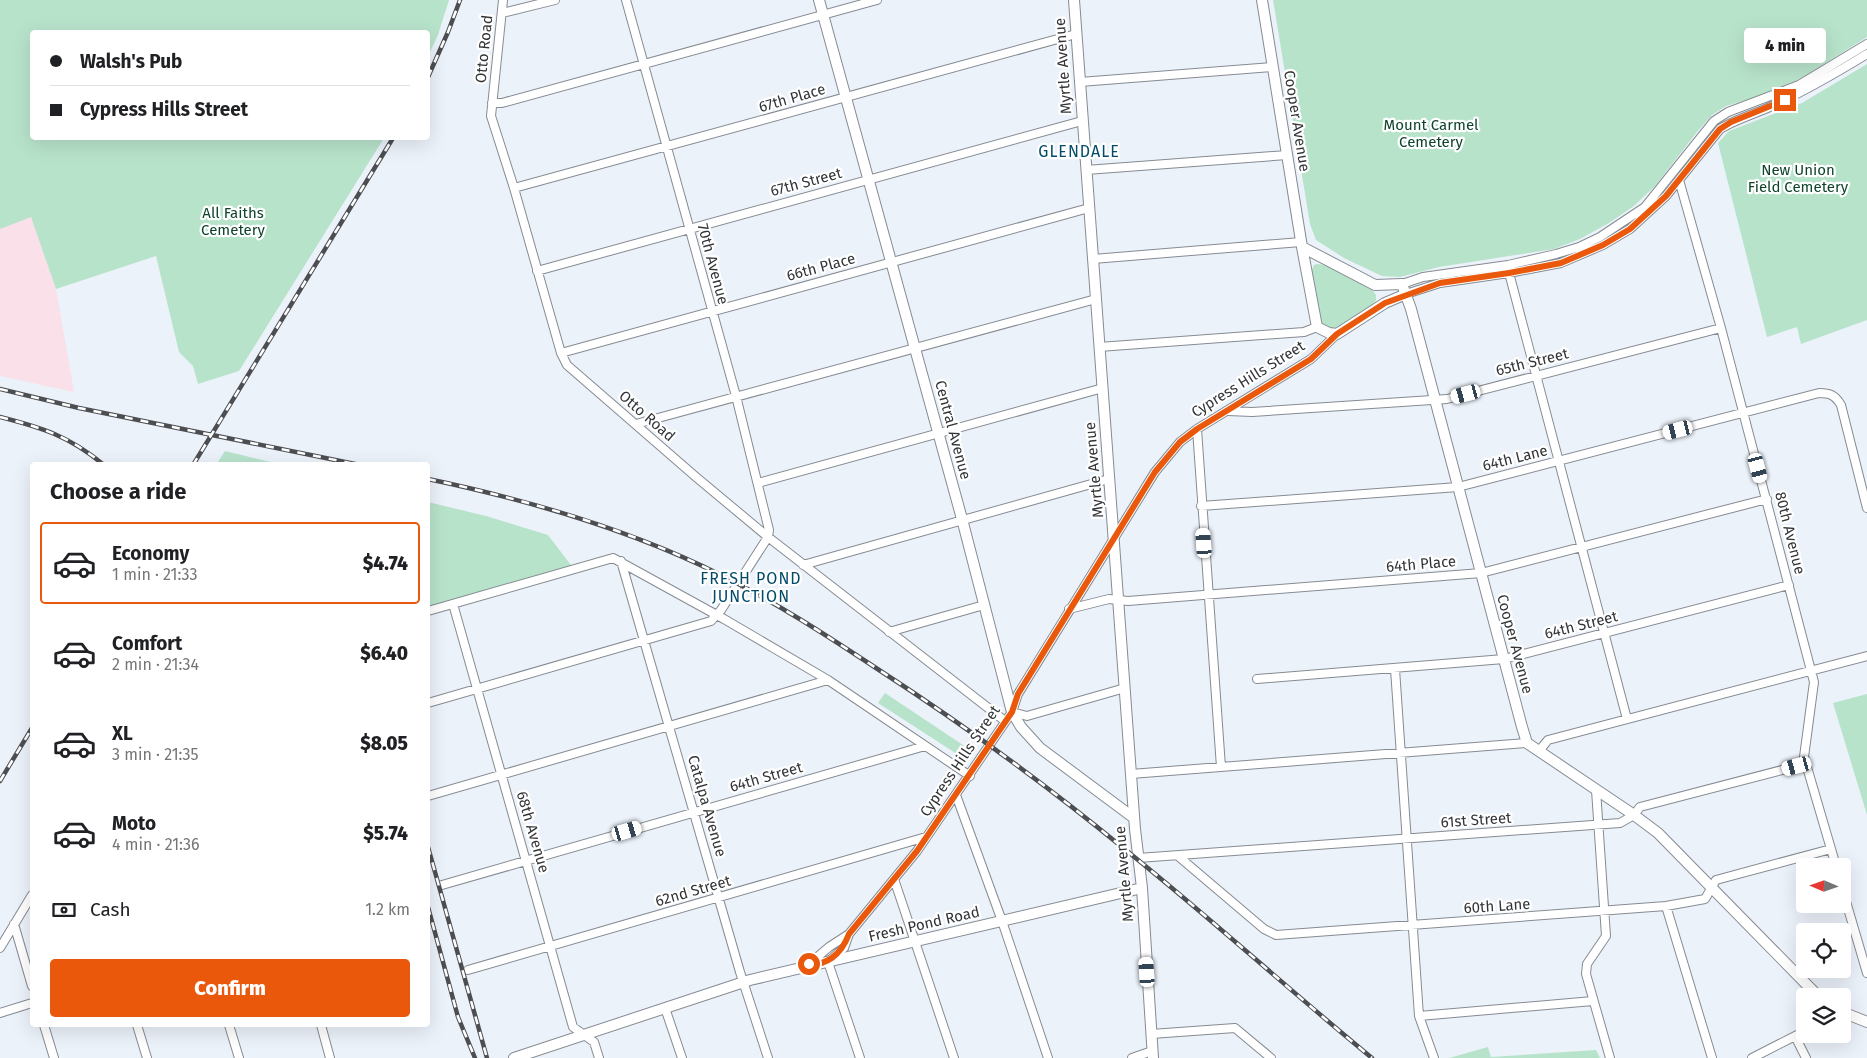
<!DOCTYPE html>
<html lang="en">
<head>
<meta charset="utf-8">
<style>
  body { margin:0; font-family:"Fira Sans",sans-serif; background:#f6f6f6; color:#202124; height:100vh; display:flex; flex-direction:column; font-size:19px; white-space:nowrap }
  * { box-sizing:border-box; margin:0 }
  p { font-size:16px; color:#757577 }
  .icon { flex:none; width:28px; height:28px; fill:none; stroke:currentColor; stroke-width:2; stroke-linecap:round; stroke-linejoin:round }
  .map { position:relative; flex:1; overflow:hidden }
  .panel { position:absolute; left:30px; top:462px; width:400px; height:565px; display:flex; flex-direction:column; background:#fff; border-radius:5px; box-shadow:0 5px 20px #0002 }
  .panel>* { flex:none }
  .hud { position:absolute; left:30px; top:30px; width:400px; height:110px; border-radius:5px; box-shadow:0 5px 20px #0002; display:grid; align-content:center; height:110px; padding:0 20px; background:#fff }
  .needle { width:32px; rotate:272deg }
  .controls { position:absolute; left:1796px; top:858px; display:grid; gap:10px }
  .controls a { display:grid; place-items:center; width:55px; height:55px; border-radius:5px; background:#fff; box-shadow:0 5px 20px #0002; font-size:25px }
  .end { position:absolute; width:22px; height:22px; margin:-11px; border:6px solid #ea580c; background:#fff; box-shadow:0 0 0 2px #fff }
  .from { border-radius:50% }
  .bubble { position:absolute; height:35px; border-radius:5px; background:#fff; box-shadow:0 5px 20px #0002; font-size:16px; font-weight:800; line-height:35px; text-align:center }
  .car { position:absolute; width:15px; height:30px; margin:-15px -8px; border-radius:6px; box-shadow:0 0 4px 1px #0007; background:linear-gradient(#fff 24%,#345 0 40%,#fff 0 76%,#345 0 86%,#fff 0) }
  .hud b { display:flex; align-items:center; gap:18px; height:48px; font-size:19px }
  .hud b+b { border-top:1px solid #e0e0e0 }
  .hud i { width:12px; height:12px; background:#202124 }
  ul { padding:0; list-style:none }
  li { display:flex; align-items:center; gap:15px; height:82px; margin:0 10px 8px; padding:0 10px; border:2px solid transparent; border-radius:5px }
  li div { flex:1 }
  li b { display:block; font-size:19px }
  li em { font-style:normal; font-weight:800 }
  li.on { border-color:#ea580c }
  li>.icon { width:45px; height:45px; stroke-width:1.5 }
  h2 { padding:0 20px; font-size:22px; line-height:60px }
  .pay { display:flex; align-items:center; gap:12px; height:55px; padding:0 20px; font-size:19px }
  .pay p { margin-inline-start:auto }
  .cta { display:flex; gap:10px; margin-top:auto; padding:10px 20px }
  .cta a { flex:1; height:58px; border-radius:5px; background:#ea580c; color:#fff; font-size:20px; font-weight:800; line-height:58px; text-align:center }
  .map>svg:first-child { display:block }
  .education { fill:#f9e0e9 }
  .green { fill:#b8e3cb }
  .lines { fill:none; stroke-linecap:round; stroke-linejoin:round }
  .minor-casing { stroke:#868b92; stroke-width:10 }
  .major-casing { stroke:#868b92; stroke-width:12 }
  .minor { stroke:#fff; stroke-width:8 }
  .major { stroke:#fff; stroke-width:10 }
  .rail-casing { stroke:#4c4e52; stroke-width:4.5 }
  .rail { stroke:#fff; stroke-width:2.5; stroke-dasharray:8; stroke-linecap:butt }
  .route { stroke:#ea580c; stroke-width:6 }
  .labels { text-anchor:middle; stroke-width:4.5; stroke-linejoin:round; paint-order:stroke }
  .street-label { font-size:15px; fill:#323437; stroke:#fff }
  .park-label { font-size:15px; fill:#0e432c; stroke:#fff }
  .neighbourhood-label { font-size:16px; letter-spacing:1px; fill:#024b69; stroke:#fff }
</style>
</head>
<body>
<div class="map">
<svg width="1867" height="1058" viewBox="0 0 1867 1058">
  <rect width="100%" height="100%" fill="#ecf2fa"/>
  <path class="education" d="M 31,216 L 56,289 L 74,392 L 0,376 L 0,229 Z"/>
  <path class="green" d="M 0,0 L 449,0 L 438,35 L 428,56 L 428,32 L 32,32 L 32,138 L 384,138 L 239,371 L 198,384 L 193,366 L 179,352 L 156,256 L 56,289 L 31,217 L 0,229 Z
    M 1273,0 L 1867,0 L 1867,37 L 1805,76 L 1787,85 L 1763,95 L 1726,106 L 1712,115 L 1697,132 L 1655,186 L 1634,206 L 1609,223 L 1580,239 L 1554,249 L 1439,267 L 1400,277 L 1382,276 L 1344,258 L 1316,240 L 1310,224 Z
    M 1867,64 L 1867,320 L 1801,344 L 1797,327 L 1767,337 L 1718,143 L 1729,131 L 1802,103 Z
    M 1317,264 L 1325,265 L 1371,288 L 1376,295 L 1376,300 L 1373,305 L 1333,330 L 1321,325 L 1309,276 L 1314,265 Z
    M 225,451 L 282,465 L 216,465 Z
    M 428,502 L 486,516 L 548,535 L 574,569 L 428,612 Z
    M 885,693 L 972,751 L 963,765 L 957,761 L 960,756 L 878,703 Z
    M 1867,694 L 1867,815 L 1833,703 Z
    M 1488,1047 L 1491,1057 L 1596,1050 L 1600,1058 L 1449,1058 Z"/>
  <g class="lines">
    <g class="minor-casing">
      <path id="minor" d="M 503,0 L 491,116 L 514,188 L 561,353 L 567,365 L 696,477 L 768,537 L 1005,721
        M 502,13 L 555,0
        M 1080,82 L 1273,67
        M 492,103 L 502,103 L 877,0
        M 1086,170 L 1287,155
        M 1679,180 L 1721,328 L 1814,682 L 1804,757 L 1836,866
        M 514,188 L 1076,34
        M 1093,259 L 1301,242
        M 1508,269 L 1627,719
        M 537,271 L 1082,121
        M 1402,284 L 1423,277 L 1508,265 L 1556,254 L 1579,247 L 1600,237 L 1645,207 L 1714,121 L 1728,112 L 1799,85 L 1867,44
        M 1406,294 L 1440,283 L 1509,273 L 1561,263 L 1603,245 L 1630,229 L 1666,196 L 1720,129 C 1736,119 1755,114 1772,106 C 1805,91 1836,73 1867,54
        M 1099,347 L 1304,332 L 1317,327
        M 561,353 L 1089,208
        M 1228,411 L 1252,412 L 1447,399 L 1721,328
        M 636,424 L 1096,299
        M 1197,429 L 1221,767
        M 758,483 L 1103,388
        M 1201,506 L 1458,487 L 1819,393 C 1830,393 1835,395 1841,405 L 1867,508
        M 621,561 L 740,972 L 768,1058
        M 803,565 L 1109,479
        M 453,604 L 573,1027 L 594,1042 L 599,1058
        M 1069,609 L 1109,599 L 1128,601 L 1481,573 L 1767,499
        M 428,611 L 613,558 L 724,619 L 828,680 L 970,776
        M 889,632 L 984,605
        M 1395,669 L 1419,1016 L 1434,1058
        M 1257,679 L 1504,659 L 1789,585
        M 428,703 L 711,621 L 721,610 L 768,537 L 769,530 L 736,396 L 626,0
        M 1012,712 L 1027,716 L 1125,688
        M 1539,751 L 1548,740 L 1867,656
        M 1131,774 L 1527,743
        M 1596,790 L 1606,936 L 1587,964 L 1586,974 L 1610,1058
        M 956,795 L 1002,921 L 1048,1058
        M 428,796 L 828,680
        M 1178,856 L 1264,929 L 1276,935 L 1666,906 L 1705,899 L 1716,880 L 1831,849
        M 1138,858 L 1620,823 L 1634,815 L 1640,807 L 1805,764
        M 894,879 L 954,1058
        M 442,885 L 925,746
        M 1842,888 L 1867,973
        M 1666,906 L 1712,1058
        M 14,924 L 32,986
        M 849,934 L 844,948 L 828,962 L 860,1058
        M 0,948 L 32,895
        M 808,965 L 829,947 L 849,934 L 917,851 L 1012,712 L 1018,694 L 1155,472 L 1180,442 L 1197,429 L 1311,359 L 1337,334
        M 468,970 L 926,837
        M 665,1008 L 682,1058
        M 0,1013 L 32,1003
        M 1419,1016 L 1593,1001
        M 44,1025 L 54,1058
        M 137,1025 L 147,1058
        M 229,1025 L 239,1058
        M 321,1025 L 330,1058
        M 1151,1034 L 1235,1028 L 1271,1058
        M 1795,1036 L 1806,1058
        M 1132,1058 L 1152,1051
        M 1752,1058 L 1805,1031"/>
    </g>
    <g class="major-casing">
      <path id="major" d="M 819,0 L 962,519 L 1012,712 L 1021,727 L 1040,748 L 1134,818
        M 1074,0 L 1135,829 L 1142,888 L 1153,1058
        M 1262,0 L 1302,247 L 1317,327 L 1329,333 L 1337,334 L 1385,303 L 1406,294
        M 1302,247 L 1375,285 L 1402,284 L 1411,309 L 1522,727 L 1527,743 L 1634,815 L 1658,833 L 1818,996
        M 1842,1012 L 1867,1022
        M 514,1058 L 750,980 L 1142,888"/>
    </g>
    <use href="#minor" class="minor"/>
    <use href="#major" class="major"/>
    <g class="rail-casing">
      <path id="rail" d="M 428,77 L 448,32 L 460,0
        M 0,389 L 79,408 L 360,465
        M 0,417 C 43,428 69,436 104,465
        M 193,465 L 393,138
        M 428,479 C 528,500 629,529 721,575 C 775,602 826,635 876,668 C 961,723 1044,783 1122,847 C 1207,915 1288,989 1372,1058
        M 0,781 L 32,728
        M 428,847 L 487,1058
        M 428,907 L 458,1017 L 475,1058"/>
    </g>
    <use href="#rail" class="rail"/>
  </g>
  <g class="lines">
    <path class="route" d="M 809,964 L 804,968 C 828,963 840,957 849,934 L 917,851 L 1012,712 L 1018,694 L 1155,472 L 1180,442 L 1197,429 L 1311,359 L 1337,334 L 1385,303 L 1440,283 L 1509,273 L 1561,263 L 1603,245 L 1630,229 L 1666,196 L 1720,129 L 1731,122 L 1785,100"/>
  </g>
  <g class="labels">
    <g class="street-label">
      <text transform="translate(484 49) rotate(-84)" y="5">Otto Road</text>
      <text transform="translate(1063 66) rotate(-94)" y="5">Myrtle Avenue</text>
      <text transform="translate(792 98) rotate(-16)" y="5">67th Place</text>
      <text transform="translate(1297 121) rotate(81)" y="5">Cooper Avenue</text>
      <text transform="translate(806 182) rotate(-15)" y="5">67th Street</text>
      <text transform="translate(713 264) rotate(75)" y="5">70th Avenue</text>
      <text transform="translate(821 267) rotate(-15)" y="5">66th Place</text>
      <text transform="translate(1532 362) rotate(-14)" y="5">65th Street</text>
      <text transform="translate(1248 379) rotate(-32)" y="5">Cypress Hills Street</text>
      <text transform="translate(647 416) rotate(41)" y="5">Otto Road</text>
      <text transform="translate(953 430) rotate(75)" y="5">Central Avenue</text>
      <text transform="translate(1515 458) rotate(-14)" y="5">64th Lane</text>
      <text transform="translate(1094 470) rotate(-95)" y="5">Myrtle Avenue</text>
      <text transform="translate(1790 533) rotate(76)" y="5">80th Avenue</text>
      <text transform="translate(1421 564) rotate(-5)" y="5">64th Place</text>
      <text transform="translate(1581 625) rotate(-14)" y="5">64th Street</text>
      <text transform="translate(1515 644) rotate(75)" y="5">Cooper Avenue</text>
      <text transform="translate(960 761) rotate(-56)" y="5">Cypress Hills Street</text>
      <text transform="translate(766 777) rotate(-16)" y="5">64th Street</text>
      <text transform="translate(707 806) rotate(74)" y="5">Catalpa Avenue</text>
      <text transform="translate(1476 820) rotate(-4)" y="5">61st Street</text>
      <text transform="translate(533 832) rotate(74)" y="5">68th Avenue</text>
      <text transform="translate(1124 874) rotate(-95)" y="5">Myrtle Avenue</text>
      <text transform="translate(693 891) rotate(-16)" y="5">62nd Street</text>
      <text transform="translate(1497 906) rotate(-4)" y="5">60th Lane</text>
      <text transform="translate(924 924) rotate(-13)" y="5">Fresh Pond Road</text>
    </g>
    <g class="park-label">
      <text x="1431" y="130">Mount Carmel<tspan x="1431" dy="17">Cemetery</tspan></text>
      <text x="1798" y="175">New Union<tspan x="1798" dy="17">Field Cemetery</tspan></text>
      <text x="233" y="218">All Faiths<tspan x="233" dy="17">Cemetery</tspan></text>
    </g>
    <g class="neighbourhood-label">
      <text x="1079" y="157">GLENDALE</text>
      <text x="751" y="584">FRESH POND<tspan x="751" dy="18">JUNCTION</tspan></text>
    </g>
  </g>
</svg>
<div class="controls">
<a><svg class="needle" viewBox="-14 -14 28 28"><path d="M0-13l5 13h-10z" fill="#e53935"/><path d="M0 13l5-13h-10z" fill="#757577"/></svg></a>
<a><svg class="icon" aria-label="locate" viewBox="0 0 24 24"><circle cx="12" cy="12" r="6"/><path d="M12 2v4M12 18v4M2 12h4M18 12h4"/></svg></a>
<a><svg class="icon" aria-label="layers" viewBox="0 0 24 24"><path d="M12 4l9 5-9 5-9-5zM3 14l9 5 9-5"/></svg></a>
</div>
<i class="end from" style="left:809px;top:964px"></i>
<i class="end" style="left:1785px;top:100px"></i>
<div class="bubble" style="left:1744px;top:28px;width:82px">4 min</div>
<i class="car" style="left:1466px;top:394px;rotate:255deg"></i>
<i class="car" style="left:1678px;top:430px;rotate:256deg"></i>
<i class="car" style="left:1758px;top:468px;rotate:165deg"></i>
<i class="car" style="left:1204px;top:543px;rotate:356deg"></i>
<i class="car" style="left:1797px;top:766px;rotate:255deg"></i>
<i class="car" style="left:627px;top:831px;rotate:74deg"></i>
<i class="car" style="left:1147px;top:972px;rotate:356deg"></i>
<div class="hud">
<b><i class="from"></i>Walsh's Pub</b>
<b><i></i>Cypress Hills Street</b>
</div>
<section class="panel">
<h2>Choose a ride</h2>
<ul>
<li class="on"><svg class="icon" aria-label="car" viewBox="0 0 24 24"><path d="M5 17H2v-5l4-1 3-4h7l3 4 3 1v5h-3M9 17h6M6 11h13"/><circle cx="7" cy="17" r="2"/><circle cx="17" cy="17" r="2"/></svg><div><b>Economy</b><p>1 min · 21:33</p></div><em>$4.74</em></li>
<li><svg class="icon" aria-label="car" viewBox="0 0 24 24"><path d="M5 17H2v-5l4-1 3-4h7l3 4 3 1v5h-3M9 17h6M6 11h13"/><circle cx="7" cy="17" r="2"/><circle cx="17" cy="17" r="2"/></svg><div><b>Comfort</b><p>2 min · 21:34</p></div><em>$6.40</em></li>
<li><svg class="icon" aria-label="car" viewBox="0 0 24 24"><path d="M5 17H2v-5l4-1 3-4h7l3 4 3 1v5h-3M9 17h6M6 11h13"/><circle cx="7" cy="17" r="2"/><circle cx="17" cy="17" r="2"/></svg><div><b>XL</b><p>3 min · 21:35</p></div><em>$8.05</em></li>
<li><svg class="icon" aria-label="car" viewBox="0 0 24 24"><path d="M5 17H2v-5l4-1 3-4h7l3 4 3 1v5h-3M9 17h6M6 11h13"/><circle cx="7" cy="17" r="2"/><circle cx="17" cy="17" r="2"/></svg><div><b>Moto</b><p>4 min · 21:36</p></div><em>$5.74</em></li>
</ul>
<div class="pay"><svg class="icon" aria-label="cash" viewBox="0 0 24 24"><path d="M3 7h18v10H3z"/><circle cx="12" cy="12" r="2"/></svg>Cash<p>1.2 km</p></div>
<div class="cta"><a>Confirm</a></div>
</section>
</div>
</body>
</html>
